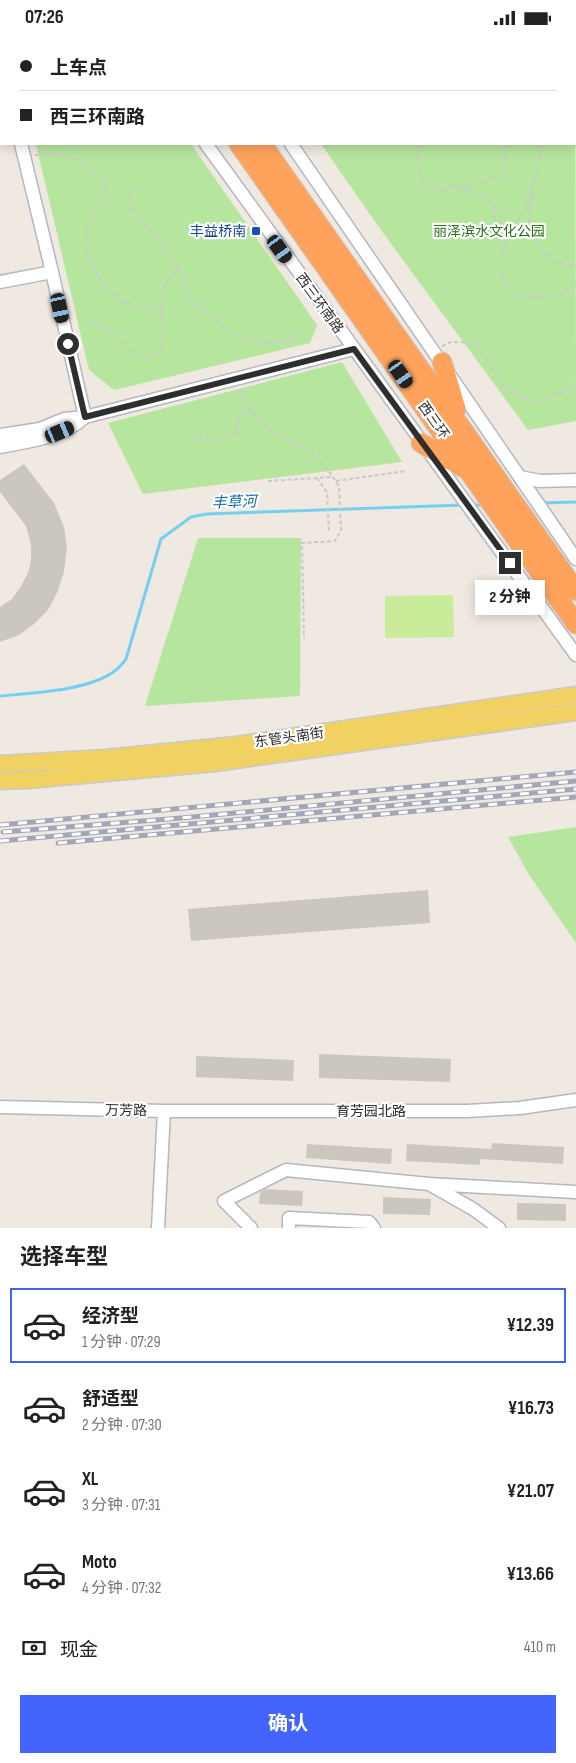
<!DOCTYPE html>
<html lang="zh">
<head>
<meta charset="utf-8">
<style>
  body { margin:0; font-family:"Sofia Sans Condensed","Noto Sans SC",sans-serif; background:#f2f2f2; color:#222; height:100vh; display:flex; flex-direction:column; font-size:19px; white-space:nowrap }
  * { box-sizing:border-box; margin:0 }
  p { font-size:16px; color:#767676 }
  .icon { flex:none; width:28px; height:28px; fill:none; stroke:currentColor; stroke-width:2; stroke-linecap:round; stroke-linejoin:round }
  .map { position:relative; height:1193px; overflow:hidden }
  .panel { display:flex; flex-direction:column; background:#fff; flex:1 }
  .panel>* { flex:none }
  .banner { position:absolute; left:0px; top:0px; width:576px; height:110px; box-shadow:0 2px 12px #0003; display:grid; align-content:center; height:110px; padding:0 20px; background:#fff }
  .end { position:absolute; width:22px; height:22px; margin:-11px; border:6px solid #2e2e2e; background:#fff; box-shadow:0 0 0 2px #fff }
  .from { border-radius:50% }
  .bubble { position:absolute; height:35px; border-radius:0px; background:#fff; box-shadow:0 2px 12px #0003; font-size:16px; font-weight:700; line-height:35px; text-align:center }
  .car { position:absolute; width:15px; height:30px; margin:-15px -8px; border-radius:6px; box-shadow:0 0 4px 1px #0007; background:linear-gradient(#222 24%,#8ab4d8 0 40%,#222 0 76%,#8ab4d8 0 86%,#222 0) }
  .banner b { display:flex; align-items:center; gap:18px; height:48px; font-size:19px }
  .banner b+b { border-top:1px solid #e0e0e0 }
  .banner i { width:12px; height:12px; background:#222 }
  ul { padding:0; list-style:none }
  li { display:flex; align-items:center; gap:15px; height:75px; margin:0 10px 8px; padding:0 10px; border:2px solid transparent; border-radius:0px }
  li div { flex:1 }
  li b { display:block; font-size:19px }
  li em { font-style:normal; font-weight:700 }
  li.active { border-color:#4264fb }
  li>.icon { width:45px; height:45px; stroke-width:1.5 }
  h2 { padding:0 20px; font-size:22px; line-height:60px }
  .pay { display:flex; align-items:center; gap:12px; height:55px; padding:0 20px; font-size:19px }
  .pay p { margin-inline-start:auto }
  .cta { display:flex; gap:10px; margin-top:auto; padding:10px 20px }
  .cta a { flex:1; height:58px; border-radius:0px; background:#4264fb; color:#fff; font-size:20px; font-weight:700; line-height:58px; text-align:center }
  .status { display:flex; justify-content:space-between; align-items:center; height:35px; padding:0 25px; background:#fff; direction:ltr }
  .status svg { height:14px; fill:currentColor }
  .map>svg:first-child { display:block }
  .green { fill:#b6e59e }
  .pitch { fill:#c9ec9a }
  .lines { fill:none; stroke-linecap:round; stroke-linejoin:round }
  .stream { stroke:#75cff0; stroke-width:3 }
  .building { fill:#cbc7bf }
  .minor-casing { stroke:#b4b7c1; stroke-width:15 }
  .major-casing { stroke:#c9c9c9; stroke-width:19 }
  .highway-casing { stroke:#c9c9c9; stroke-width:21 }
  .path { stroke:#c9c9c9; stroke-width:2; stroke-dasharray:4 2.5; stroke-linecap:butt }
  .minor { stroke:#fff; stroke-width:12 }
  .major { stroke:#f2d163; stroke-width:16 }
  .highway { stroke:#ffa35c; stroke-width:19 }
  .rail-casing { stroke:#a3a6b8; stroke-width:5 }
  .rail { stroke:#fff; stroke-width:3; stroke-dasharray:9; stroke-linecap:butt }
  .route { stroke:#2e2e2e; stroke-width:6 }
  .transit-dot { fill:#1a4fb4; stroke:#fff; stroke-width:2 }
  .labels { text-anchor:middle; stroke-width:4.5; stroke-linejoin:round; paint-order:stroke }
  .transit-label { font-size:14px; fill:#164399; stroke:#fff; text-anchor:end }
  .park-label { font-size:14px; fill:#2c6e1b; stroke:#fff }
  .street-label { font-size:14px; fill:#2e2e2e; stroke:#fff }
  .water-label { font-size:15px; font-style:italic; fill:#0d6fa3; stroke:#fff }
</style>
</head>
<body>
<div class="status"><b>07:26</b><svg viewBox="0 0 49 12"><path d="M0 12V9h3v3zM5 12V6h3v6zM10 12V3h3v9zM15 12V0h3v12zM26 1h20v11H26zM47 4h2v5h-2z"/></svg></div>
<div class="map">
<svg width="576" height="1193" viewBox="0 0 576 1193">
  <rect width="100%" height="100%" fill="#efe9e1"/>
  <path class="green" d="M 575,2 L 576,386 L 528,395 L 378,191 L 321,109 L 575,109 Z
    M 36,109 L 191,109 L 317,290 L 310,308 L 114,355 L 89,335 Z
    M 342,327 L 402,427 L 143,459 L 108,388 Z
    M 198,503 L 301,503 L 300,661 L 145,671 Z
    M 576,792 L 576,908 L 528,838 L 508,802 Z"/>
  <path class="pitch" d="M 453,560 L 454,602 L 385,603 L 385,561 Z"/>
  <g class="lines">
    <path class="stream" d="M 541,468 L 576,467
      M 471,470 L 485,470
      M 0,661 C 32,658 90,656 116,635 C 120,632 123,628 126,624 L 161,504 L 191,482 L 207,479 L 463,470"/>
  </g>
  <path class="building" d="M 24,429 L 54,468 L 64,492 L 67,512 L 64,537 L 57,558 L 48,575 L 34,589 L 19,600 L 0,607 L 0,572 L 12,564 L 21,551 L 28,538 L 31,526 L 31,510 L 26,491 L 0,457 L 0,445 Z
    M 428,855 L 430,888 L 191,906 L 188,874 Z
    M 319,1019 L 451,1024 L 450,1047 L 319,1043 Z
    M 196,1021 L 294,1025 L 293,1046 L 196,1042 Z
    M 492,1108 L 564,1112 L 563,1129 L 480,1124 L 480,1130 L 406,1126 L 407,1109 L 491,1114 Z
    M 307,1109 L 392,1114 L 391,1129 L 306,1123 Z
    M 266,1154 L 303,1156 L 302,1171 L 259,1169 L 260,1157 Z
    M 383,1162 L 431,1164 L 430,1180 L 383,1179 Z
    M 517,1168 L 566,1169 L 566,1186 L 517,1185 Z"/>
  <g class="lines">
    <g class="minor-casing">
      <path id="minor" d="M 129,0 L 130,1
        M 218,0 L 219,1
        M 430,0 L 438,1
        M 57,1 L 57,0
        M 478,1 L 485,0
        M 0,9 L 1,9
        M 21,109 L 52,237 L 85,382
        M 206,109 C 328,280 453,449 576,620
        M 291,109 L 576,524
        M 0,247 L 52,237
        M 0,400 L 40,394 L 64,384 L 85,382 L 354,314
        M 0,412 C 30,406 62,403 85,382
        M 520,442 L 540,446 L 576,445
        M 0,1072 L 164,1076 L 467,1076 L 520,1073 L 576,1065
        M 158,1193 L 164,1076
        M 251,1193 L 224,1166 L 286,1135 L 429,1149
        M 289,1193 L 289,1183 L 369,1187 L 374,1193
        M 499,1193 L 473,1174 L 429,1149 L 575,1157"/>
    </g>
    <g class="major-casing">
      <path id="major" d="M 247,1 L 261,0
        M 380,1 L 385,0
        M 0,19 L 1,19
        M 0,729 L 106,723 L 236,710 L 576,660
        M 0,746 L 28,745 L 215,728 L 576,677"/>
    </g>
    <g class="highway-casing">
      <path id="highway" d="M 162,0 L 163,1
        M 185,0 L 186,1
        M 239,109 L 576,589
        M 262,109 L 576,556
        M 442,327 L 456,374
        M 421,408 L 464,433"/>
    </g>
    <path class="path" d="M 535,1 L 541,0
      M 571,1 L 573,0
      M 575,104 L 576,104
      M 421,109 L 416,127 L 424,149 L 437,155 L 476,148 L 499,142 L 505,126 L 506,109
      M 543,109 C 539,129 535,149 527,168 C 523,180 513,189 508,201 C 499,221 495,252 521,260 C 540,266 559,261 576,252
      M 35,120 C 42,120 50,119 58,120 C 74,122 112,139 105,160 C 101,172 89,181 87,194 C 82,219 91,234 107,252 C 111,256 115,263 121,265 C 134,271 147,273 161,274
      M 135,149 L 129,164 L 141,187 L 161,208 L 180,236 L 187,258 L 207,279 L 234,300 L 263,308 L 290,306 L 300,297
      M 456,152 L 480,159 L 492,168 L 496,187 L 508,201
      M 533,157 C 531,167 528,180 530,191 C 535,215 552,230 576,231
      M 89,286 C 99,289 109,292 117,300 C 126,308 130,316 140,323 L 150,323 L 159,318 C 169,297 156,275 164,254 C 166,246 173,240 178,234
      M 442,311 L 451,307 L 477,308 L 501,349 L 535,368 L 576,352
      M 239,356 C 246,376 267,394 286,404 C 294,409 303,410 310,416 C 319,423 334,442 339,452 L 341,495 L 335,506 L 302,508 L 304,604
      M 192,402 L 222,404 L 235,400 L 240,378 L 250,373
      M 317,443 L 327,457 L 329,497
      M 268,446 L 332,442
      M 336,446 L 406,436"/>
    <use href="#minor" class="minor"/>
    <use href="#major" class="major"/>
    <use href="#highway" class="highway"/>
    <g class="rail-casing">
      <path id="rail" d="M 0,790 L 576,737
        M 3,797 L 181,783 L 576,746
        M 0,806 L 576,754
        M 58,808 L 576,762"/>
    </g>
    <use href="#rail" class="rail"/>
  </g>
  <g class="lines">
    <path class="route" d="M 68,309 L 85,382 L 354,314 L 510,528"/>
  </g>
  <rect class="transit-dot" x="251" y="191" width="10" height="10" rx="2.5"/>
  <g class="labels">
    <g class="transit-label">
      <text x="246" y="201">丰益桥南</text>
    </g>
    <g class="park-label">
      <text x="489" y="201">丽泽滨水文化公园</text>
    </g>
    <g class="street-label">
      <text transform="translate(320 268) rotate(54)" y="5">西三环南路</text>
      <text transform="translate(434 385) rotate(55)" y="5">西三环</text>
      <text transform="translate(289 702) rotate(-8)" y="5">东管头南街</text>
      <text transform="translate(126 1075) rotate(1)" y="5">万芳路</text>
      <text x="371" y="1081">育芳园北路</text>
    </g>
    <g class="water-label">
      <text transform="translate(234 467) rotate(-2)" y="5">丰草河</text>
    </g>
  </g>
</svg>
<i class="end from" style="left:68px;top:309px"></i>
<i class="end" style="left:510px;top:528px"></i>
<div class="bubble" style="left:475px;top:545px;width:70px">2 分钟</div>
<i class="car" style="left:280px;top:214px;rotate:144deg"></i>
<i class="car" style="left:60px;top:273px;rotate:168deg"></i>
<i class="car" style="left:401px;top:339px;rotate:145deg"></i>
<i class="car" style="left:60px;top:397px;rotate:67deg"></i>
<div class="banner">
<b><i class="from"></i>上车点</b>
<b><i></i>西三环南路</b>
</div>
</div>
<section class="panel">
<h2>选择车型</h2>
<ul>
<li class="active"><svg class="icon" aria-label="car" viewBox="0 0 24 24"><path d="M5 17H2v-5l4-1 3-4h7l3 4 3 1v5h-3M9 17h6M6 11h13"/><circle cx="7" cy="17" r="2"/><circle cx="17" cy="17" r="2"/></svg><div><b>经济型</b><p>1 分钟 · 07:29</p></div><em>¥12.39</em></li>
<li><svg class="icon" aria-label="car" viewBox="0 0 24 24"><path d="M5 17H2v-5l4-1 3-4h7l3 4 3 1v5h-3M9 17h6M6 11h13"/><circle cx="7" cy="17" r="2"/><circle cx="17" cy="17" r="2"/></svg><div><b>舒适型</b><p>2 分钟 · 07:30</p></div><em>¥16.73</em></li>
<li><svg class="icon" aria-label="car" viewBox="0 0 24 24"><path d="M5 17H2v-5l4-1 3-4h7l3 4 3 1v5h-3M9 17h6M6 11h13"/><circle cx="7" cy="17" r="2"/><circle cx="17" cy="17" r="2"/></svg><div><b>XL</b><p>3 分钟 · 07:31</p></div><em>¥21.07</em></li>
<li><svg class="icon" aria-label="car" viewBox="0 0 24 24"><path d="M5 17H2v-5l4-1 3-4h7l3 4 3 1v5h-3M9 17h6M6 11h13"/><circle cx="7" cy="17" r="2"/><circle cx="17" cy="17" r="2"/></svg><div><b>Moto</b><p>4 分钟 · 07:32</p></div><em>¥13.66</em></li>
</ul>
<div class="pay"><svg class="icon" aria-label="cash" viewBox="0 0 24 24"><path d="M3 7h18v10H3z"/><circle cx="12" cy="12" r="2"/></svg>现金<p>410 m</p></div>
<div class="cta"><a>确认</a></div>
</section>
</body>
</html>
